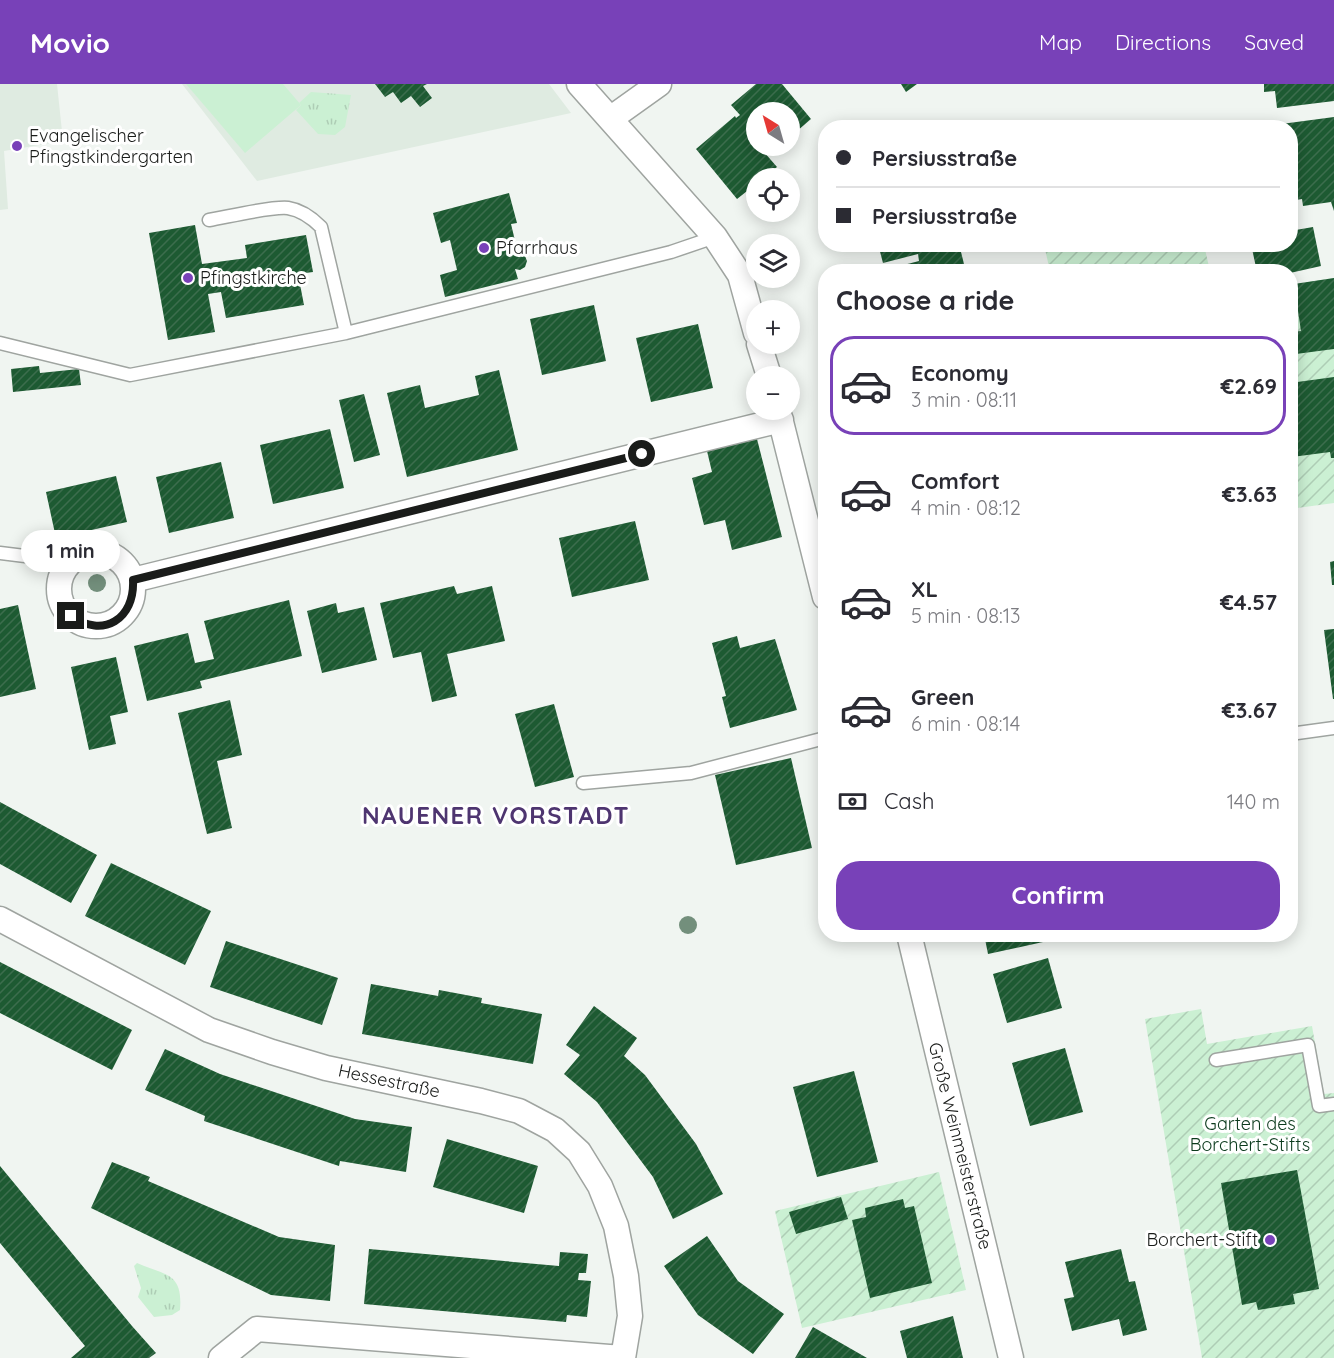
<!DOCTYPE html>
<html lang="en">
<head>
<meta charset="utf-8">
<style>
  body { margin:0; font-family:Quicksand,sans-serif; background:#f7f7f7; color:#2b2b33; height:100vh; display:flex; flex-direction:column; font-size:22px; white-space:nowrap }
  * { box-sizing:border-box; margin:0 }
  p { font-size:20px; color:#7c7c81 }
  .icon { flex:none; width:33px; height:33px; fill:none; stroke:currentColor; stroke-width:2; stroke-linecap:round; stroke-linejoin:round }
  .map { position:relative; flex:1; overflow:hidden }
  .details { position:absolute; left:818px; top:180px; width:480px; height:678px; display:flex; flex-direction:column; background:#fff; border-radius:24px; box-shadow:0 3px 15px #0003 }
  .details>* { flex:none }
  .hud { position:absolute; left:818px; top:36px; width:480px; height:132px; border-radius:24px; box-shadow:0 3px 15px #0003; display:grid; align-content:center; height:132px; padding:0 18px; background:#fff }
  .needle { width:39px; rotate:323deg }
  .fabs { position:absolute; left:746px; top:18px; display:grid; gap:12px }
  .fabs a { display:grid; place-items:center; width:54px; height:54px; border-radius:50%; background:#fff; box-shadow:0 3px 15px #0003; font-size:30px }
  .end { position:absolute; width:27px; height:27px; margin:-14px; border:8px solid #1a1c1a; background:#fff; box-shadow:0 0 0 3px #fff }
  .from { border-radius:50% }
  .bubble { position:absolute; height:42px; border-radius:21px; background:#fff; box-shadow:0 3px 15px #0003; font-size:20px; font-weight:800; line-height:42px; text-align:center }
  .hud b { display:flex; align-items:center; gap:21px; height:57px; font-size:22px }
  .hud b+b { border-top:2px solid #e1e1e2 }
  .hud i { width:15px; height:15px; background:#2b2b33 }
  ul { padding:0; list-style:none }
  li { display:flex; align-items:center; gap:18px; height:99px; margin:0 12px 9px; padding:0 6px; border:3px solid transparent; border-radius:24px }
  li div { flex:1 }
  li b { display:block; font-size:22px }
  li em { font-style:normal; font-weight:800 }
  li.current { border-color:#7841b8 }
  li>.icon { width:54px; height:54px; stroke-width:1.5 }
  h2 { padding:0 18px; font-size:27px; line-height:72px }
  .pay { display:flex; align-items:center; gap:15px; height:66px; padding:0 18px; font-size:22px }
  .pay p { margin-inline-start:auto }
  .primary-button { display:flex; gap:12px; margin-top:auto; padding:12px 18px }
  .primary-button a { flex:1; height:69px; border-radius:24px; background:#7841b8; color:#fff; font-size:24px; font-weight:800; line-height:69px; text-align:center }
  header { display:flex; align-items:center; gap:36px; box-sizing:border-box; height:84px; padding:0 30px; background:#7841b8; color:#fff }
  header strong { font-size:28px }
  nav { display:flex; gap:33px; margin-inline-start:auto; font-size:21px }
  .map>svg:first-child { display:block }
  .built { fill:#dfebe1 }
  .park { fill:url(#park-tufts) }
  .garden { fill:url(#garden-furrows) }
  .pitch { fill:#cbf0d3 }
  .building { fill:url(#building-hatch) }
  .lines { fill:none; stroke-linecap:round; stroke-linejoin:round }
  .lane-casing { stroke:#9fa4a0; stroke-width:15 }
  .street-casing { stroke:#9fa4a0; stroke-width:27 }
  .lane { stroke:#fff; stroke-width:12 }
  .street { stroke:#fff; stroke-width:24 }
  .tree { fill:#738f7c }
  .route { stroke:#1a1c1a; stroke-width:8 }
  .poi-dot { fill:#7841b8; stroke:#fff; stroke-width:2 }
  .labels { text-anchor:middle; stroke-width:6; stroke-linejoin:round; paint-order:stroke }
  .poi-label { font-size:18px; fill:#1a1c1a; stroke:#fff; text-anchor:start }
  .street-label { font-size:18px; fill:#1a1c1a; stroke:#fff }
  .park-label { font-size:18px; fill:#0c3b1d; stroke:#fff }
  .district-label { font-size:24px; font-weight:bold; letter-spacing:1.5px; fill:#4e3570; stroke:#fff }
</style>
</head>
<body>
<header>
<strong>Movio</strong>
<nav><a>Map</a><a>Directions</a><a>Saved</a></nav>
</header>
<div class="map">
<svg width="1334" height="1274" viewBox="0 0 1334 1274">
  <defs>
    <pattern id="park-tufts" width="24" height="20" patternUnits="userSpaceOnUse" patternTransform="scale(1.5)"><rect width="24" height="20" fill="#cbf0d3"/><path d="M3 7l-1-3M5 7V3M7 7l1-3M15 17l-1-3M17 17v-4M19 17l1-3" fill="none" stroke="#aecdb5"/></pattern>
    <pattern id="garden-furrows" width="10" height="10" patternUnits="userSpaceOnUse" patternTransform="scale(1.5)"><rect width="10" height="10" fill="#cbf0d3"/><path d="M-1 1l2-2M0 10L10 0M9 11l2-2" fill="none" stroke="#aecdb5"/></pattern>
    <pattern id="building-hatch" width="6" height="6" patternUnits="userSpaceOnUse" patternTransform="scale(1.5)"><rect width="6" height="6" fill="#1d5a32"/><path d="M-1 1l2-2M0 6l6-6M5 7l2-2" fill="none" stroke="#3c6d4d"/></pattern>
  </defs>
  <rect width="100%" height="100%" fill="#f0f5f1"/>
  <path class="built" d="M 0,0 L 57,0 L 63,57 L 4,67 L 8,125 L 0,126 Z
    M 182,0 L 549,0 L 571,29 L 257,97 Z"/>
  <path class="park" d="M 311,8 L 351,11 L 345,43 L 335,51 L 318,50 L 296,26 L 301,21 L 299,19 Z
    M 137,1179 C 166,1192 183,1188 180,1226 L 172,1231 L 154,1233 L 138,1213 L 141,1204 L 134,1182 Z"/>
  <path class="garden" d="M 1044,161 L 1204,161 L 1210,187 L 1050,187 Z
    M 1334,194 L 1334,419 L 1290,425 L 1290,201 Z
    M 1201,925 L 1207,960 L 1312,942 L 1324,1010 L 1334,1009 L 1334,1274 L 1202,1274 L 1145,935 Z
    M 939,1088 L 966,1206 L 802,1244 L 775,1127 Z"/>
  <path class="pitch" d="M 186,0 L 283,0 L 301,21 L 245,69 Z"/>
  <path class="building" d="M 375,0 L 427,0 L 423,2 L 432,14 L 420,23 L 411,12 L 401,19 L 393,8 L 385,13 Z
    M 756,0 L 782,0 L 811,35 L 789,54 L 789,28 L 756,28 L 756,62 L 780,62 L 771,69 L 767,65 L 764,68 L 777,83 L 763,94 L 756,94 L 756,100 L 737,115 L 696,65 L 735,32 L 736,34 L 740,31 L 731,21 Z
    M 901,0 L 917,0 L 906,8 Z
    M 1264,0 L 1334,0 L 1334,17 L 1277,24 L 1275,7 L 1264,8 Z
    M 1334,33 L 1334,127 L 1331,118 L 1303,122 L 1302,115 L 1290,117 L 1290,44 L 1267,42 Z
    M 509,109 L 517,139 L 511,140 L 518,169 L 525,172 L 527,177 L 525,183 L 520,186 L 515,185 L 518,195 L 445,213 L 440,191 L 457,186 L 450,156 L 441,159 L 433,129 Z
    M 195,141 L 202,180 L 247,174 L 245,161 L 306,151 L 313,188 L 298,190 L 304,221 L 226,234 L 221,208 L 208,210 L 215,248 L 168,256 L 149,149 Z
    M 1313,143 L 1321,182 L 1290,189 L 1290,188 L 1257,188 L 1251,160 L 1290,160 L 1290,147 Z
    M 878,160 L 959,160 L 966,188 L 893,188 L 892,184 L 919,177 L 918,170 L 883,179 Z
    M 1334,194 L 1334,265 L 1296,270 L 1293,248 L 1301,247 L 1294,200 Z
    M 594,221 L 606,277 L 542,291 L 530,235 Z
    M 698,240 L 713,304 L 651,318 L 636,254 Z
    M 39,282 L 40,289 L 79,285 L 81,301 L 13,308 L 11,285 Z
    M 499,286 L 518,366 L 407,393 L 387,309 L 420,301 L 425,324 L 479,311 L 475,292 Z
    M 1334,293 L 1334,374 L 1331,374 L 1330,368 L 1292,373 L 1293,378 L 1290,378 L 1290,299 Z
    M 364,310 L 380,371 L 354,378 L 339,316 Z
    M 330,345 L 344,404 L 273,420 L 260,361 Z
    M 757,355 L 782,453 L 732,466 L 725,436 L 704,441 L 692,394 L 712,388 L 707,367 Z
    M 221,378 L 234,434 L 169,449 L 156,393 Z
    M 116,392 L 127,438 L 56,454 L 46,408 Z
    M 635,437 L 649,496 L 572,513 L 559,454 Z
    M 1334,477 L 1334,501 L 1332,501 L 1330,478 Z
    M 454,502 L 457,510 L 492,502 L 505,557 L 447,570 L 457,612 L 432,618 L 421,568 L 393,574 L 380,519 Z
    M 289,516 L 302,572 L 200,597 L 202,604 L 147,617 L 134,562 L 188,549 L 195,579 L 214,575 L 204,537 Z
    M 336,519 L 338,529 L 364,523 L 377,576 L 322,589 L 307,527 Z
    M 18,521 L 36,605 L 0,613 L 0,525 Z
    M 1334,545 L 1334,615 L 1333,615 L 1324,546 Z
    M 737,552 L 740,564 L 775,555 L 797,626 L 730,644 L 722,613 L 726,612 L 712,559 Z
    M 116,573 L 128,628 L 110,632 L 116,660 L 89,666 L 71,583 Z
    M 230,616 L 242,671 L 217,677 L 232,744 L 207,750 L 178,629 Z
    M 554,620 L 574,693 L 535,703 L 515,630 Z
    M 791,674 L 812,764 L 736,781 L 715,691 Z
    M 0,718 L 97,771 L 71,819 L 0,780 Z
    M 111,779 L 211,827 L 185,881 L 85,832 Z
    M 984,850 L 1041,850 L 1043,858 L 988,870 Z
    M 226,857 L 338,894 L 322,941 L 210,903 Z
    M 1048,874 L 1062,924 L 1007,939 L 993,890 Z
    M 0,878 L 132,946 L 112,986 L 0,929 Z
    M 371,900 L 438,912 L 439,906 L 482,914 L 481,919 L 542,930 L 533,980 L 362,950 Z
    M 594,922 L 637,954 L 624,972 L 645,991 L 696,1060 L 723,1110 L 673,1135 L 653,1093 L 597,1018 L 564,990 L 580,971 L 566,961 Z
    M 1065,964 L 1083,1028 L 1030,1042 L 1012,979 Z
    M 165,965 L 220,990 L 355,1035 L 412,1043 L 406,1088 L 340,1077 L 339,1082 L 204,1037 L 205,1032 L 145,1006 Z
    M 854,987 L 878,1078 L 817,1093 L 793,1003 Z
    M 447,1055 L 538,1082 L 524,1129 L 433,1103 Z
    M 112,1078 L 150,1093 L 148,1097 L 279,1153 L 335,1161 L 330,1217 L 271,1211 L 91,1124 Z
    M 0,1082 L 132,1242 L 156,1269 L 149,1274 L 71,1274 L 85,1262 L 0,1159 Z
    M 1297,1086 L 1319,1205 L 1293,1210 L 1295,1220 L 1258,1226 L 1256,1218 L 1242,1221 L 1221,1099 Z
    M 841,1113 L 848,1135 L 796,1150 L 789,1128 Z
    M 903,1115 L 905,1124 L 914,1122 L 932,1199 L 870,1214 L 852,1136 L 866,1133 L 865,1124 Z
    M 707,1152 L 738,1197 L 784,1230 L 753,1270 L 698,1231 L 664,1182 Z
    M 369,1165 L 559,1182 L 560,1168 L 588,1170 L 586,1189 L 579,1189 L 578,1196 L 591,1197 L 587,1233 L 567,1231 L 566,1238 L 364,1220 Z
    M 1121,1165 L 1129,1198 L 1135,1197 L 1147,1246 L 1123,1252 L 1119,1235 L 1072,1247 L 1064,1215 L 1074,1213 L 1065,1178 Z
    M 953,1232 L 963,1274 L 907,1274 L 900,1247 Z
    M 813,1243 L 867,1274 L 795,1274 Z"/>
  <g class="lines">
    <g class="lane-casing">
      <path id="lane" d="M 209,136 C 227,133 272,122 288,124 C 301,126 312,134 321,143 L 346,249
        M 0,259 L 130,291 L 346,249 L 671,168 L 715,153
        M 0,469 L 49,475 L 68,481
        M 1290,650 L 1334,644
        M 583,699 L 691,689 L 825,654
        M 1216,976 L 1308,961 L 1319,1022 L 1334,1020"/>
    </g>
    <g class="street-casing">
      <path id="street" d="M 579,0 L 715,153 L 740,191 L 756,249
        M 610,35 L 659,0
        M 759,260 L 769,292
        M 778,326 L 825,513
        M59 505a37 37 0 1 1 74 0a37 37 0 1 1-74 0Z
        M 133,496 L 781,336
        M 0,835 L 209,946 L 272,968 L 326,984 L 481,1017 L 519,1027 L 555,1046 L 579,1068 L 600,1102 L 616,1142 L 626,1192 L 630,1232 L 623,1274
        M 909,850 L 1011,1274
        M 221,1274 L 257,1245 L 622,1274"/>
    </g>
    <use href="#lane" class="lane"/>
    <use href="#street" class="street"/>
  </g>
  <g class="tree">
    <circle cx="97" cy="499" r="9"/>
    <circle cx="688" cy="841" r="9"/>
  </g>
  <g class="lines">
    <path class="route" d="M 71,532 C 103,555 135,535 133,496 L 642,370"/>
  </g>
  <g class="poi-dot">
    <circle cx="17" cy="62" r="6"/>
    <circle cx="484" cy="164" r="6"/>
    <circle cx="188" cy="194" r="6"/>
    <circle cx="1270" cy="1156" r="6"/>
  </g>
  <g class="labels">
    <g class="poi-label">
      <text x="29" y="58">Evangelischer<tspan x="29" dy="21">Pfingstkindergarten</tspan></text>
      <text x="496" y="170">Pfarrhaus</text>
      <text x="200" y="200">Pfingstkirche</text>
      <text x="1258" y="1162" text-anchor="end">Borchert-Stift</text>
    </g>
    <g class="street-label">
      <text transform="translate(389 997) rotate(12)" y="6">Hessestraße</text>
      <text transform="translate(960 1062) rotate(76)" y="6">Große Weinmeisterstraße</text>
    </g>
    <g class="park-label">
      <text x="1250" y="1046">Garten des<tspan x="1250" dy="21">Borchert-Stifts</tspan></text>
    </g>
    <g class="district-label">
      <text x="496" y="740">NAUENER VORSTADT</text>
    </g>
  </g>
</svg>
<div class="fabs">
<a><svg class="needle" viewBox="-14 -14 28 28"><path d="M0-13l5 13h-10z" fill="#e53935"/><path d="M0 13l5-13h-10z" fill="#7c7c81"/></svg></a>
<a><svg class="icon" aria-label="locate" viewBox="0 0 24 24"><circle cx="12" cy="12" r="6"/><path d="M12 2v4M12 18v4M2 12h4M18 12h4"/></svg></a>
<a><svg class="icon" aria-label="layers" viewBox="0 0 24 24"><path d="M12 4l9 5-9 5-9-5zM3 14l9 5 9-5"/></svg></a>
<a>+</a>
<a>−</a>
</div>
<i class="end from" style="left:642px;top:370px"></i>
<i class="end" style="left:71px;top:532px"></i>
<div class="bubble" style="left:21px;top:446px;width:99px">1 min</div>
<div class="hud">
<b><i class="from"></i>Persiusstraße</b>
<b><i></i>Persiusstraße</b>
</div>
<section class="details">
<h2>Choose a ride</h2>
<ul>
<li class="current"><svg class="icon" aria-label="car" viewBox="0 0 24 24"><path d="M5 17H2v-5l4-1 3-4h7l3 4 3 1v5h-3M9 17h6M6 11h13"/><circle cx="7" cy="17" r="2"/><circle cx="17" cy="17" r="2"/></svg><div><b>Economy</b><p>3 min · 08:11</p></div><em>€2.69</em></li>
<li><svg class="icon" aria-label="car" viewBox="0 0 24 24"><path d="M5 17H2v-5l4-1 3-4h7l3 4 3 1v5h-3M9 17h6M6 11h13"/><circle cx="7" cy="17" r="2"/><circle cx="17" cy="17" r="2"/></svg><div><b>Comfort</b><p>4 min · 08:12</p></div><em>€3.63</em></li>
<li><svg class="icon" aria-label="car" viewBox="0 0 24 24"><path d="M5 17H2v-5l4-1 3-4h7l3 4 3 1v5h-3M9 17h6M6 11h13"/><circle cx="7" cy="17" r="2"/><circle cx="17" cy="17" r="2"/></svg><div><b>XL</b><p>5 min · 08:13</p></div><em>€4.57</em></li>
<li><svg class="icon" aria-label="car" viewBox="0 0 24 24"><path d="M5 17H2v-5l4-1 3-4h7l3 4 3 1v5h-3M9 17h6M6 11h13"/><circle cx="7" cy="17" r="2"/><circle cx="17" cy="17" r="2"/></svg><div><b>Green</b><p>6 min · 08:14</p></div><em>€3.67</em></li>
</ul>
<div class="pay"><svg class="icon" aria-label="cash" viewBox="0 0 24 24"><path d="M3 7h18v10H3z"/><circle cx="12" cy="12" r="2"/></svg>Cash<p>140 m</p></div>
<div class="primary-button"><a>Confirm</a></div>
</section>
</div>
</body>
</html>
